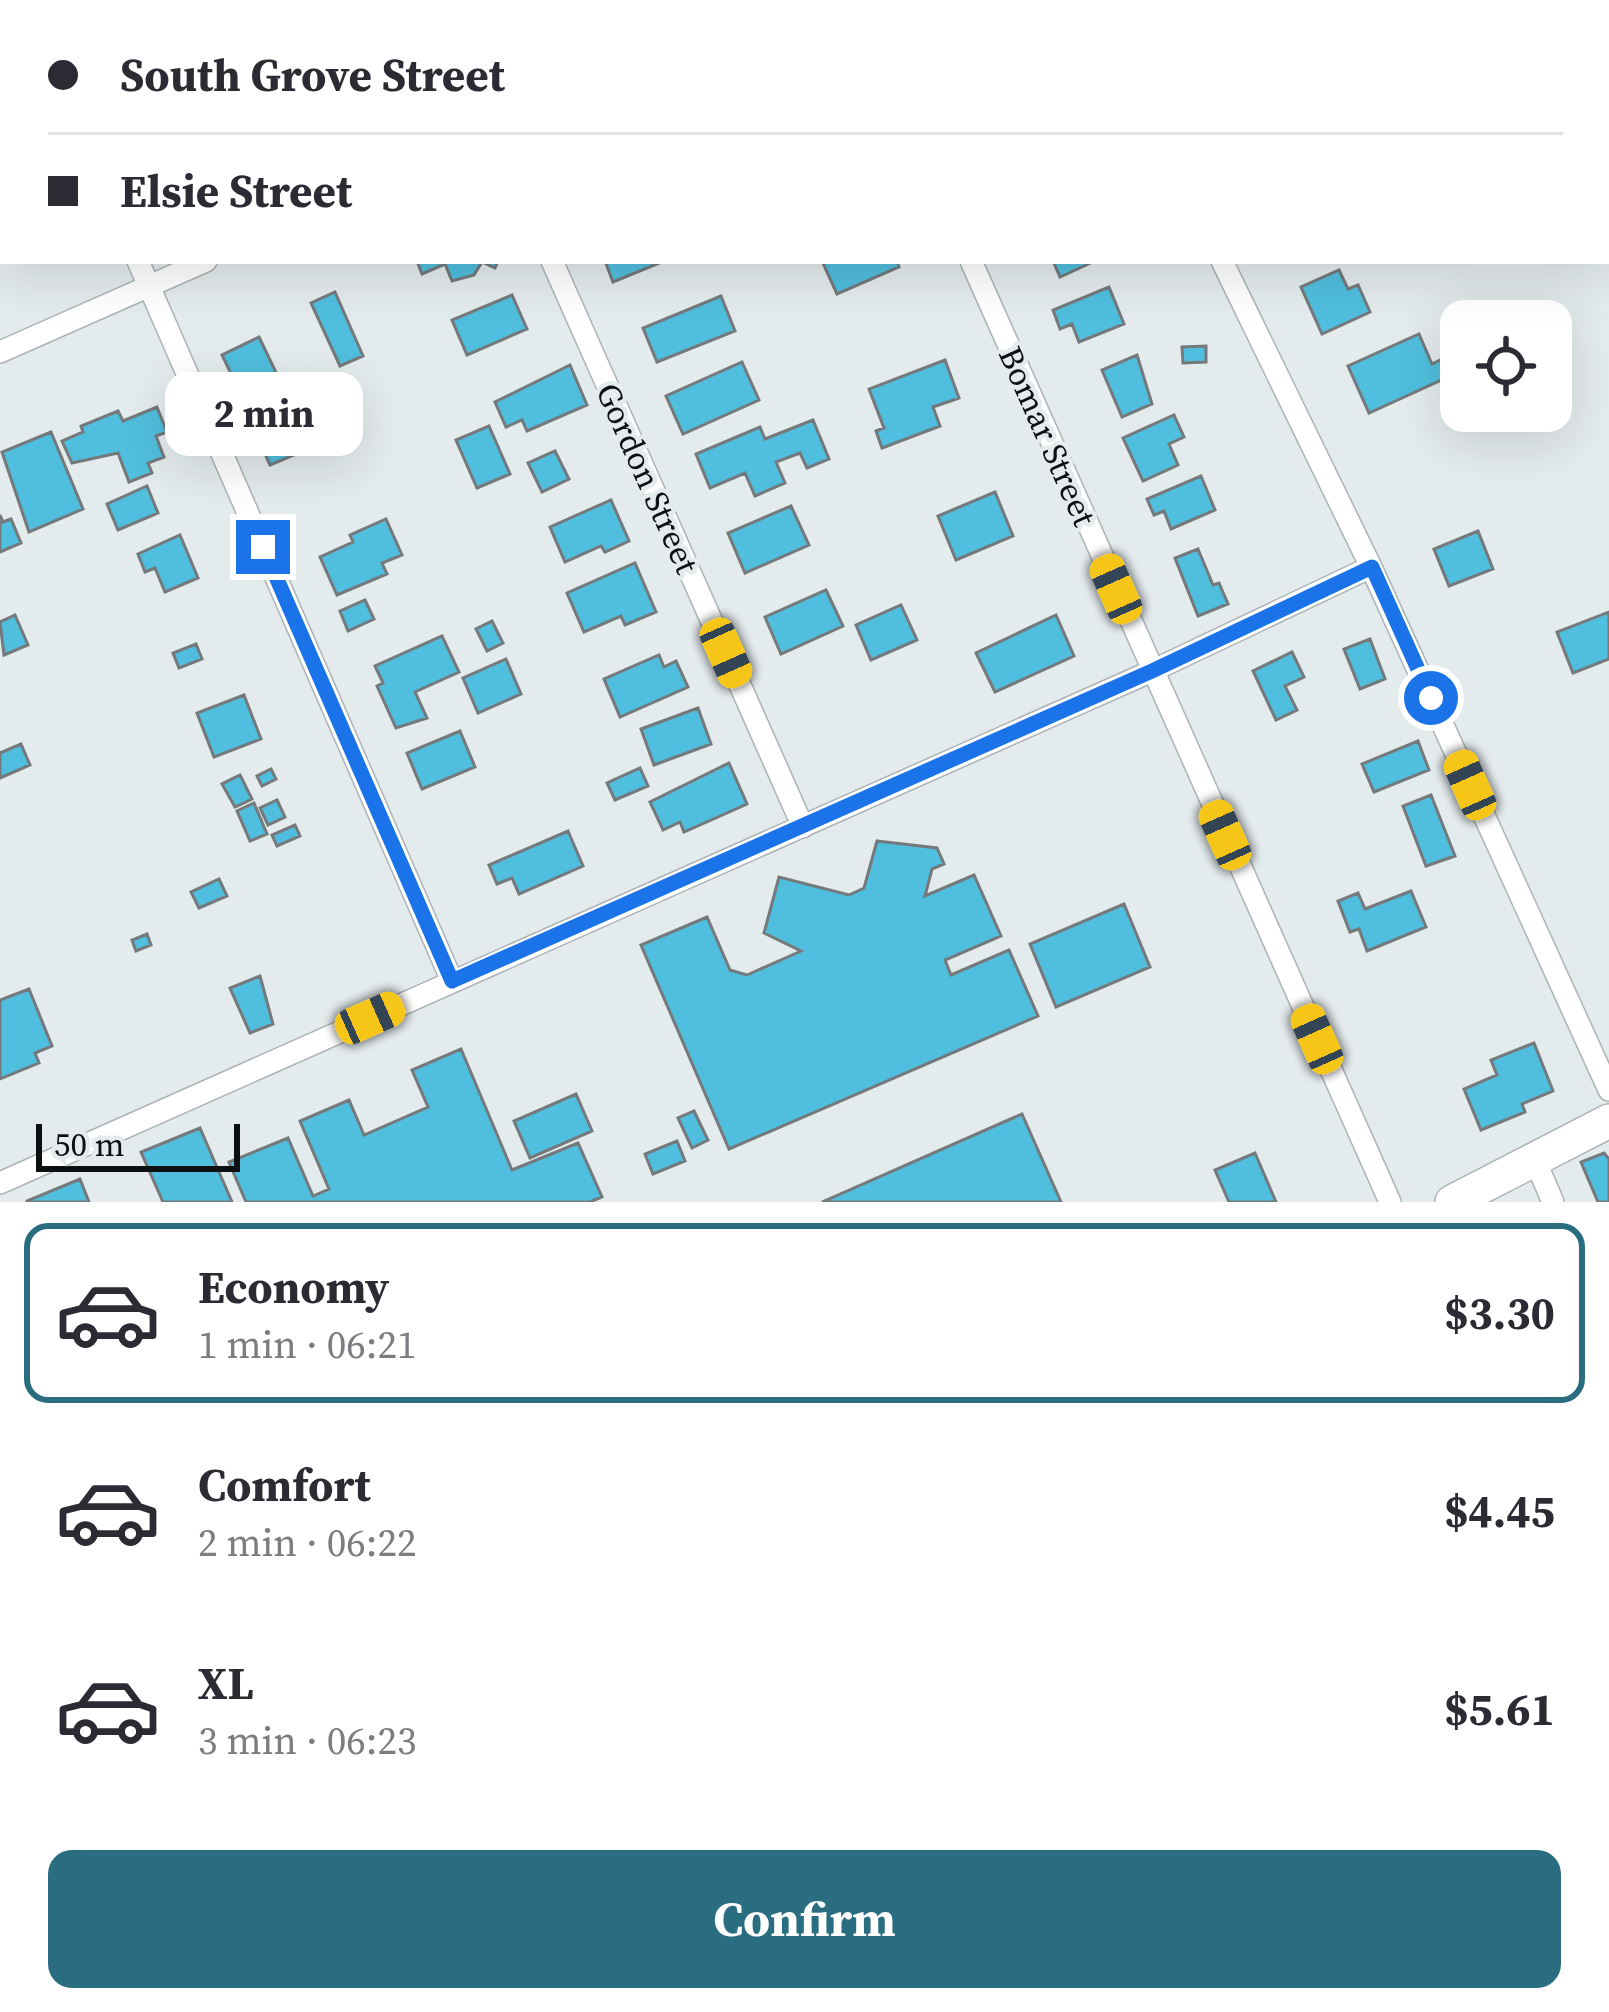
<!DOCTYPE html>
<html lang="en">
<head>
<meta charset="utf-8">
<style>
  body { margin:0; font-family:"Source Serif 4",serif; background:#f7f7f7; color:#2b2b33; height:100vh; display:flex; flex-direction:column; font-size:45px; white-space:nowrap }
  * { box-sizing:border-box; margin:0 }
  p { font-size:39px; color:#7c7c81 }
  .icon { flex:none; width:66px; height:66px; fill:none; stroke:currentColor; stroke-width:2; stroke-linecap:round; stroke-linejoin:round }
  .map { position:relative; height:1202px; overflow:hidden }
  .panel { display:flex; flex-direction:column; background:#fff; flex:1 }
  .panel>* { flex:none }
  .top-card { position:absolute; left:0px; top:0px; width:1611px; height:264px; box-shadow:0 12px 48px #0002; display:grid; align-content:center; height:264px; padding:0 48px; background:#fff }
  .fabs { position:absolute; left:1440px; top:300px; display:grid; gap:24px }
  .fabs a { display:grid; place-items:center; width:132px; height:132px; border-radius:24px; background:#fff; box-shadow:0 12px 48px #0002; font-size:60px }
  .scale { position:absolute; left:36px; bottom:30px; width:204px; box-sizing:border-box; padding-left:12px; border:6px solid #0d1010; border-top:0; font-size:33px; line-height:42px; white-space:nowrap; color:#0d1010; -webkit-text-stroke:9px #e4ebed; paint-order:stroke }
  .end { position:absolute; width:54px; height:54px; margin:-27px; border:15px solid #1a73e8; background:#fff; box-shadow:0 0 0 6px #fff }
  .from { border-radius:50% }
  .bubble { position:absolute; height:84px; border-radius:24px; background:#fff; box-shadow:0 12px 48px #0002; font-size:39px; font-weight:700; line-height:84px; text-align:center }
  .car { position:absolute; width:36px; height:72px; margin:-36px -18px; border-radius:15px; box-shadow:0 0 9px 3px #0007; background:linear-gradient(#f5c518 24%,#345 0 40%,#f5c518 0 76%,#345 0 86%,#f5c518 0) }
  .top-card b { display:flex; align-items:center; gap:42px; height:114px; font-size:45px }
  .top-card b+b { border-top:3px solid #e1e1e2 }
  .top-card i { width:30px; height:30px; background:#2b2b33 }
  ul { padding:21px 0 0; list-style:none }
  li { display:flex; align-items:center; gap:36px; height:180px; margin:0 24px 18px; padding:0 24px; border:6px solid transparent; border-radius:24px }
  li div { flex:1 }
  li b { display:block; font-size:45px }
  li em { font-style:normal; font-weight:700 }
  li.selected { border-color:#2b6d80 }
  li>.icon { width:108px; height:108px; stroke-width:1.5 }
  .button { display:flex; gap:24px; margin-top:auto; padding:24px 48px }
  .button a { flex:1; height:138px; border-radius:24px; background:#2b6d80; color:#fff; font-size:48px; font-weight:700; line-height:138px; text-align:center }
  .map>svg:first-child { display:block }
  .building { fill:#50bede; stroke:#747a7c; stroke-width:3 }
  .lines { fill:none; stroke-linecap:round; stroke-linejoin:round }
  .street-casing { stroke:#adb3b5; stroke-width:24 }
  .secondary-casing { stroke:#adb3b5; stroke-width:36 }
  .street { stroke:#fff; stroke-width:21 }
  .secondary { stroke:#fff; stroke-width:33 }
  .route { stroke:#1a73e8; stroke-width:15 }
  .labels { text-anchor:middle; stroke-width:9; stroke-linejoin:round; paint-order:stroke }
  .street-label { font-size:33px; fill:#0d1010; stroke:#e4ebed }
</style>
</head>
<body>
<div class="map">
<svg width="1609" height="1202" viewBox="0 0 1609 1202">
  <rect width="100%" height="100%" fill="#e4ebed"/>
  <path class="building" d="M 486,0 L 545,0 L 546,3 L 487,3 Z
    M 934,0 L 980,0 L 982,3 L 927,3 Z
    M 1486,0 L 1532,0 L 1533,3 L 1488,3 Z
    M 417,261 L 498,261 L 495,268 L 482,262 L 474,275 L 452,281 L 445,264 L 422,274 Z
    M 605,261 L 664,261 L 613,282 Z
    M 822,261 L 897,261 L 899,267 L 837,294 Z
    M 1053,261 L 1095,261 L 1060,277 Z
    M 1339,270 L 1348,289 L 1358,285 L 1370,312 L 1322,334 L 1301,287 Z
    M 1109,287 L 1124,324 L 1079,342 L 1072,324 L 1060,329 L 1053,310 Z
    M 335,292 L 363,356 L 340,366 L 311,303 Z
    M 512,295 L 527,329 L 467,355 L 452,320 Z
    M 721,296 L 735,331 L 657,362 L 643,328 Z
    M 1419,334 L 1432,364 L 1440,360 L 1448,377 L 1369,413 L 1348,366 Z
    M 259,337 L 294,410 L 257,428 L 222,355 Z
    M 1206,346 L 1206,362 L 1183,363 L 1182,347 Z
    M 1137,355 L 1152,404 L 1122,417 L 1102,370 Z
    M 945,360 L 959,398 L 933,407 L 940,426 L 882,448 L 876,431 L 884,428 L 869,389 Z
    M 742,362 L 759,400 L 683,434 L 666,396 Z
    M 570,365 L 587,405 L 527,431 L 522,420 L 506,427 L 495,402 Z
    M 157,407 L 167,432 L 156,436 L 164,457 L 148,463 L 152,473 L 129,482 L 118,453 L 72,463 L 62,441 L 83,432 L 81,426 L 118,411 L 123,421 Z
    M 1174,415 L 1184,437 L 1169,444 L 1178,465 L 1143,481 L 1123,438 Z
    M 813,420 L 829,459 L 807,468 L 800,453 L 776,462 L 785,483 L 755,496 L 745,473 L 710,488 L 696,454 L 760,427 L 765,439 Z
    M 489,426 L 510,474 L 477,488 L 456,440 Z
    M 283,427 L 294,455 L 270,465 L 258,438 Z
    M 51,432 L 83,509 L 29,532 L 2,452 Z
    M 555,451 L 569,479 L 542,492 L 528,463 Z
    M 1201,476 L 1215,510 L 1171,529 L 1164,511 L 1154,515 L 1147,499 Z
    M 147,486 L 158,513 L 118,530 L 107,504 Z
    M 995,492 L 1013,536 L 956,560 L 938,516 Z
    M 611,500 L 629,541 L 605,552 L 601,546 L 565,562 L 550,527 Z
    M 791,506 L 809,545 L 745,573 L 728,533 Z
    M 0,515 L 3,522 L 11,519 L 21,543 L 0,552 Z
    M 386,519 L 402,555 L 382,563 L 387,574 L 337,595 L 320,557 L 353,542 L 350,535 Z
    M 1478,531 L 1493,569 L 1449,586 L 1434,549 Z
    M 180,535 L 198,578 L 165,592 L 155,568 L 145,572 L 138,554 Z
    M 1198,549 L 1213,585 L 1219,583 L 1228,604 L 1198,616 L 1175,558 Z
    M 635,563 L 656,612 L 625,625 L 621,616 L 584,632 L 567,593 Z
    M 826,590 L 843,626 L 781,654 L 765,617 Z
    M 365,600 L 374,619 L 348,631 L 340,611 Z
    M 901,605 L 917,640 L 871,660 L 856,625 Z
    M 1609,612 L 1609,659 L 1573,673 L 1557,632 Z
    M 15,615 L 28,645 L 4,655 L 0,622 Z
    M 1056,615 L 1074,656 L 995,692 L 976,653 Z
    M 492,621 L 503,643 L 487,651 L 476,629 Z
    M 442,636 L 459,672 L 415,692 L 427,718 L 396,728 L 377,686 L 383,683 L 375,666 Z
    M 1370,639 L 1385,679 L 1360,689 L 1344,649 Z
    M 196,644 L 202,659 L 179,668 L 173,653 Z
    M 1292,652 L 1304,677 L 1285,686 L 1297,710 L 1276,720 L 1253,671 Z
    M 659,655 L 664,667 L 676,661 L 688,687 L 620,717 L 604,679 Z
    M 506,659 L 521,694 L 478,713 L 463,678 Z
    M 244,695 L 261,739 L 214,757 L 197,713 Z
    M 698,708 L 711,744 L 654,765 L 641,729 Z
    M 460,731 L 475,767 L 422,789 L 407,753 Z
    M 1418,741 L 1429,770 L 1374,792 L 1362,764 Z
    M 21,744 L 30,765 L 0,778 L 0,753 Z
    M 729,763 L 747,804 L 684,832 L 680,822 L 663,830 L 650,802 Z
    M 640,768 L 648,786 L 615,800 L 607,783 Z
    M 271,769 L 276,779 L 262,786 L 257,776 Z
    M 240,775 L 252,799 L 235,807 L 222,784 Z
    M 1431,795 L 1455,856 L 1426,866 L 1403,806 Z
    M 277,800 L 285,817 L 268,825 L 260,808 Z
    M 254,803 L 267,834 L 250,841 L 237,811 Z
    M 295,825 L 300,836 L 277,846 L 272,835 Z
    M 568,831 L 583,866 L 519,894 L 512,878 L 497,884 L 489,865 Z
    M 877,841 L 937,848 L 944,864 L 932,869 L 925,896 L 974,875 L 1001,936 L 945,960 L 951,975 L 1009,950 L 1038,1016 L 729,1149 L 641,945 L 707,917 L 730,970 L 747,975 L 801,951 L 764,933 L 779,877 L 849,895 L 864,888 Z
    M 219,879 L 227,896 L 199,908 L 191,892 Z
    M 1411,891 L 1426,927 L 1367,951 L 1359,929 L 1350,932 L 1338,901 L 1358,893 L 1365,909 Z
    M 1124,904 L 1150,967 L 1056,1007 L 1030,944 Z
    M 147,934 L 151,945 L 136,951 L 132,940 Z
    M 260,976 L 273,1024 L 250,1033 L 230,988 Z
    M 29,989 L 52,1046 L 35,1053 L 39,1063 L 0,1079 L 0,1000 Z
    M 1534,1043 L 1553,1091 L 1522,1104 L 1525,1112 L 1481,1130 L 1464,1089 L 1497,1075 L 1491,1060 Z
    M 461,1049 L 512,1170 L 578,1143 L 602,1197 L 590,1202 L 246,1202 L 229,1162 L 288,1138 L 313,1196 L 329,1189 L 300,1121 L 349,1100 L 364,1135 L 428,1107 L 412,1070 Z
    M 576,1094 L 592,1131 L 530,1158 L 514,1121 Z
    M 694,1111 L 708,1140 L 692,1148 L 678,1118 Z
    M 1022,1114 L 1061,1202 L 822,1202 Z
    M 200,1128 L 232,1202 L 163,1202 L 141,1152 Z
    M 677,1141 L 685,1161 L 653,1174 L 645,1154 Z
    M 1255,1153 L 1276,1202 L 1229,1202 L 1215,1170 Z
    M 1604,1153 L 1609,1159 L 1609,1202 L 1598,1202 L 1581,1162 Z
    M 80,1179 L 89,1202 L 27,1202 L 27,1201 Z"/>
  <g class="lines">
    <g class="street-casing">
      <path id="street" d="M 21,0 L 22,3
        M 440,0 L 441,3
        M 857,0 L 858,3
        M 1101,0 L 1102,3
        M 796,3 L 803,0
        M 1608,41 L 1609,40
        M 138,261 L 452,981
        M 552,261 L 803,827
        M 971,261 L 1390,1202
        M 1222,261 L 1371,567 L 1609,1090
        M 0,352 L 206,261
        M 1534,1158 L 1553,1202
        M 0,1183 L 1152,671 L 1371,567"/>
    </g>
    <g class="secondary-casing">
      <path id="secondary" d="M 1452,1202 L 1609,1121"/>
    </g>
    <use href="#street" class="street"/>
    <use href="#secondary" class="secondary"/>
  </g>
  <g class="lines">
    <path class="route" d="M 263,547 L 452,981 L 1152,671 L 1372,567 L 1431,698"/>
  </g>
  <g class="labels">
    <g class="street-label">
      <text transform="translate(1048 436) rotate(66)" y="12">Bomar Street</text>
      <text transform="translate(648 478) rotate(66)" y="12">Gordon Street</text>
    </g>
  </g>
</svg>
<div class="fabs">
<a><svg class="icon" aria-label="locate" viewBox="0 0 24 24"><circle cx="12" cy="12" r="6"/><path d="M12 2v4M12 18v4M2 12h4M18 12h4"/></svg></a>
</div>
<div class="scale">50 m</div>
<i class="end from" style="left:1431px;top:698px"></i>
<i class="end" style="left:263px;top:547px"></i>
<div class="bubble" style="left:165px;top:372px;width:198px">2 min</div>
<i class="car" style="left:1116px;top:589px;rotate:336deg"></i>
<i class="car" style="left:726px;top:653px;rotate:156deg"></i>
<i class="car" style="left:1470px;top:785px;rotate:336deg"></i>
<i class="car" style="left:1225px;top:835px;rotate:336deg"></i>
<i class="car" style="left:370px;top:1018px;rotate:66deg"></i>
<i class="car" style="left:1317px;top:1039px;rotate:336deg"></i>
<div class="top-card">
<b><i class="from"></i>South Grove Street</b>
<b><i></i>Elsie Street</b>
</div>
</div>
<section class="panel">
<ul>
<li class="selected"><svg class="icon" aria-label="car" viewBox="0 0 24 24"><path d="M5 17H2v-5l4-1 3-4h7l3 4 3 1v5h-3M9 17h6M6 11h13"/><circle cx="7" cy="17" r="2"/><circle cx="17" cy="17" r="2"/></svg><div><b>Economy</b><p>1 min · 06:21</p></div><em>$3.30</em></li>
<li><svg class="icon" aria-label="car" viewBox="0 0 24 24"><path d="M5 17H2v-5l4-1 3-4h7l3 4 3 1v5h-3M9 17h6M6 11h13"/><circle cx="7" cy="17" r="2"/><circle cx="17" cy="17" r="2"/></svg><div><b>Comfort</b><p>2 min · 06:22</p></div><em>$4.45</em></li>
<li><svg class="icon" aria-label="car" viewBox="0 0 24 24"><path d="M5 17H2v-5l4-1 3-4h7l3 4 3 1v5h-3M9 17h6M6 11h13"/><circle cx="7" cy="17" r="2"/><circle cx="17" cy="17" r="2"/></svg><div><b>XL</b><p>3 min · 06:23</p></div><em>$5.61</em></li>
</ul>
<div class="button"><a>Confirm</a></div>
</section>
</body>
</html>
